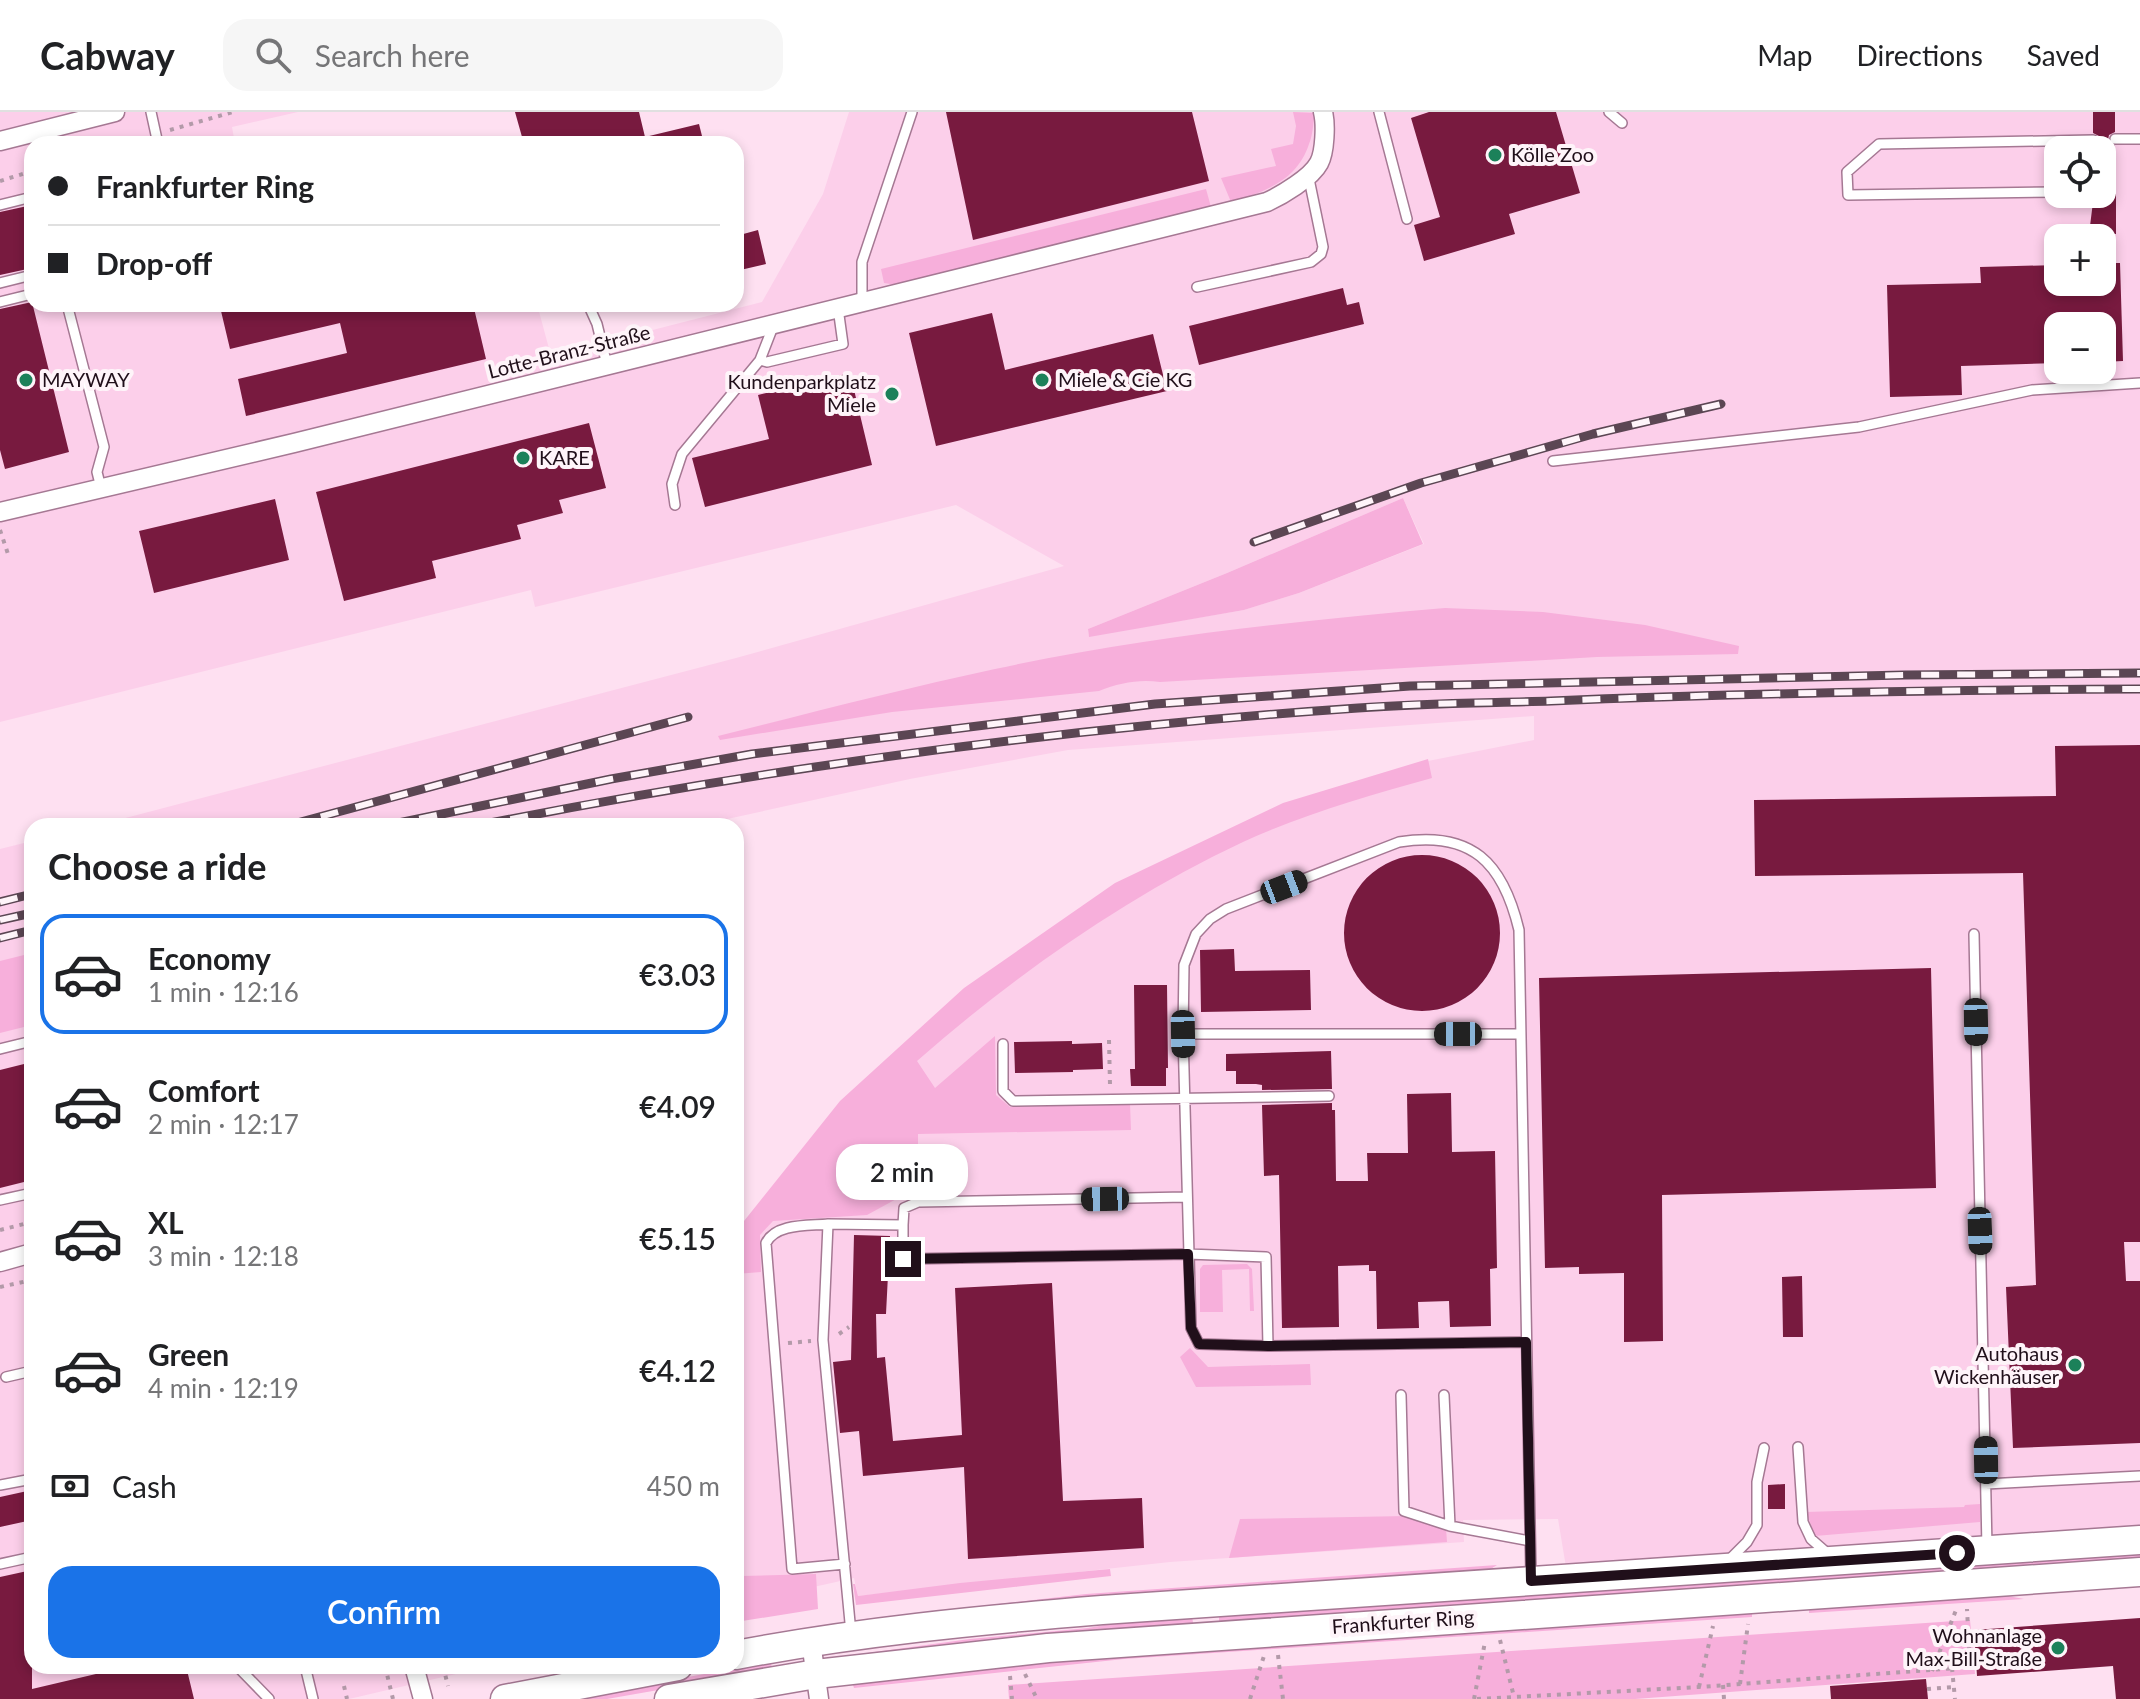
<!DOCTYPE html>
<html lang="en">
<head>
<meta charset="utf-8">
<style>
  body { margin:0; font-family:Lato,sans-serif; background:#f6f6f6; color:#202124; height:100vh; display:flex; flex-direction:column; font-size:30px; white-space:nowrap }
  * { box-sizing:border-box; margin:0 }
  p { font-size:26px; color:#757577 }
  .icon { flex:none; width:44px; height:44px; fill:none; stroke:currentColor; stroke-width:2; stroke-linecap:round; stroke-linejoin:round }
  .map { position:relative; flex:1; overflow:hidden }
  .sheet { position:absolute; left:24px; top:706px; width:720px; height:856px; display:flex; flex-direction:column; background:#fff; border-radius:24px; box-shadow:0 4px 12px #0003 }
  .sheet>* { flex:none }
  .hud { position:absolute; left:24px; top:24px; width:720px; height:176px; border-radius:24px; box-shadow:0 4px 12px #0003; display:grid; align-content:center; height:176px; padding:0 24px; background:#fff }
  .fabs { position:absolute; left:2044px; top:24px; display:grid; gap:16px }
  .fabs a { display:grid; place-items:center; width:72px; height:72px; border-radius:16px; background:#fff; box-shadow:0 4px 12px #0003; font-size:40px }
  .end { position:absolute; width:36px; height:36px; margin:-18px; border:10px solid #200f1a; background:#fff; box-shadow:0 0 0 4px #fff }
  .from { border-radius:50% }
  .bubble { position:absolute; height:56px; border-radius:24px; background:#fff; box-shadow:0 4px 12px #0003; font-size:26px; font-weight:600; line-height:56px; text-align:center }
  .car { position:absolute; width:24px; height:48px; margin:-24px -12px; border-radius:10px; box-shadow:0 0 6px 2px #0007; background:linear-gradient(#222 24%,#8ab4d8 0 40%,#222 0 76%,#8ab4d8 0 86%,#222 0) }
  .hud b { display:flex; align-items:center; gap:28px; height:76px; font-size:30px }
  .hud b+b { border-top:2px solid #e0e0e0 }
  .hud i { width:20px; height:20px; background:#202124 }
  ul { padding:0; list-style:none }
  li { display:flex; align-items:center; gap:24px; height:120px; margin:0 16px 12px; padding:0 8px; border:4px solid transparent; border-radius:24px }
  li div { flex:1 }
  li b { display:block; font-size:30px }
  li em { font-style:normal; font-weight:600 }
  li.active { border-color:#1a73e8 }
  li>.icon { width:72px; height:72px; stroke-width:1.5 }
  h2 { padding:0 24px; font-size:36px; line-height:96px }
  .pay { display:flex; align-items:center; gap:20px; height:88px; padding:0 24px; font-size:30px }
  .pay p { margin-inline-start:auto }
  .button { display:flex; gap:16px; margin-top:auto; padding:16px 24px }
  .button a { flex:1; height:92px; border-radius:24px; background:#1a73e8; color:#fff; font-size:32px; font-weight:600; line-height:92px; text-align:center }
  header { display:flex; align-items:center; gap:48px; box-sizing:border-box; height:112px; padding:0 40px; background:#fff; border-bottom:2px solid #e0e0e0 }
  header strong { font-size:38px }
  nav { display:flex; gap:44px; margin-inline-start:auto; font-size:28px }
  .search { width:560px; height:72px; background:#f6f6f6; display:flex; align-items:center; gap:20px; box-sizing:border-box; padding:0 28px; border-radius:24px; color:#757577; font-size:30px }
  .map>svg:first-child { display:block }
  .built { fill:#fccfea; fill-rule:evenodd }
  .green { fill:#f7afdb }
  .building { fill:#781a3f }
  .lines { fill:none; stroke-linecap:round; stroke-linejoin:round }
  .service-casing { stroke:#a57893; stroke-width:12 }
  .minor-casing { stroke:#a57893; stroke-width:21 }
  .primary-casing { stroke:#a57893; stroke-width:31 }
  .path { stroke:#b39aa9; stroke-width:4; stroke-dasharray:4 6; stroke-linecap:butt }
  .service { stroke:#fff; stroke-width:9 }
  .minor { stroke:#fff; stroke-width:18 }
  .primary { stroke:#fff; stroke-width:28 }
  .rail-casing { stroke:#5b4653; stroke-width:9 }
  .rail { stroke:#fef4f9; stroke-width:6; stroke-dasharray:18; stroke-linecap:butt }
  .route { stroke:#200f1a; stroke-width:10 }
  .poi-dot { fill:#1c815a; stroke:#fef4f9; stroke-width:3 }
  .labels { text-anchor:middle; stroke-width:8; stroke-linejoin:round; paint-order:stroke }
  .poi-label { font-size:20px; fill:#200f1a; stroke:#fef4f9; text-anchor:start }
  .street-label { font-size:20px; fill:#200f1a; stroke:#fef4f9 }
</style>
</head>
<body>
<header>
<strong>Cabway</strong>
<div class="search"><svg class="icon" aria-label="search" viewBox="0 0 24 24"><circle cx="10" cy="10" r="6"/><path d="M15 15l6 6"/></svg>Search here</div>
<nav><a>Map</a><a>Directions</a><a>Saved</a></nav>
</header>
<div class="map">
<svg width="2140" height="1587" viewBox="0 0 2140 1587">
  <rect width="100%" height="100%" fill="#fee0f1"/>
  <path class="built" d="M 0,0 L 298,0 L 232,15 L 235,32 L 32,32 L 32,192 L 537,192 L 551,244 L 762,190 L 823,82 L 849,0 L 2140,0 L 2140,1423 L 1566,1455 L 1558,1407 L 1463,1408 L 1464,1430 L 1170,1450 L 858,1484 L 854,1466 L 809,1476 L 746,1497 L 743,1451 L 736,1450 L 736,1121 L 914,925 L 1283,692 L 1428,649 L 1534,628 L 1534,604 L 1068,638 L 910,667 L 695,714 L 95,714 L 736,546 L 1064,454 L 956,393 L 535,495 L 531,478 L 0,610 ZM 2058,38 L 2102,38 L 2102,82 L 2058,82 ZM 2058,126 L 2102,126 L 2102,170 L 2058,170 ZM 2058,214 L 2102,214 L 2102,258 L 2058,258 ZM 1403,386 L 1424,432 L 1299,481 L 1244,498 L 1089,524 L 1088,517 L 1227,461 Z
    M 32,729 L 32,861 L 0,868 L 0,737 Z
    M 32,875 L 32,1554 L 490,1554 L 349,1587 L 0,1587 L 0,882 Z"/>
  <path class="green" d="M 1293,0 L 1315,1 C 1313,11 1313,23 1309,32 C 1297,69 1264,80 1231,90 L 1221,66 L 1276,54 L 1271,37 L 1293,32 L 1296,14 Z
    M 1206,77 L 1211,95 L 897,173 L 884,171 L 881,157 Z
    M 1403,386 L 1423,432 L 1299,481 L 1244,498 L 1089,525 L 1088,517 L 1227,461 Z
    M 1445,496 L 1543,500 L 1645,513 L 1739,534 L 1738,542 L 1597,545 L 1160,570 C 1139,567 1119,571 1099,579 L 892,600 L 720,628 L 718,624 C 810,601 902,577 995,557 C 1142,525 1295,509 1445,496 Z
    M 1428,647 L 1432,666 C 1368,684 1304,702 1243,730 C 1124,786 1015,863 917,949 L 935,976 L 995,924 L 996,983 L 1010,995 L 1130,992 L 1131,1018 L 918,1022 L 918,1085 L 900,1085 L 867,1103 L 773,1109 L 760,1123 L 761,1160 L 736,1162 L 736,1119 L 840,989 L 964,876 L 1115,771 L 1283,691 Z
    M 32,841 L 32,913 L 0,921 L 0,849 Z
    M 1247,1152 L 1252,1157 L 1254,1199 L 1250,1199 L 1249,1157 L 1222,1158 L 1223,1200 L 1200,1200 L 1200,1157 L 1203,1153 Z
    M 1190,1236 L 1208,1255 L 1310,1252 L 1311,1273 L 1196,1275 L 1180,1245 Z
    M 1980,1392 L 1980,1410 L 1815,1424 L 1806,1400 L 1964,1395 L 1965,1393 Z
    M 1407,1404 L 1446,1416 L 1447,1430 L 1229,1446 L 1240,1407 Z
    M 2140,1441 L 2140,1450 L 1219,1510 L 1219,1501 Z
    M 1497,1453 L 1486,1460 L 868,1511 L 866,1507 L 1086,1482 Z
    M 1110,1457 L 1111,1464 L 856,1493 L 853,1472 L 855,1472 L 858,1484 L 960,1471 Z
    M 816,1462 L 818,1497 L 736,1510 L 736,1494 L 742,1493 L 741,1464 Z
    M 2008,1484 L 2024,1487 L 1809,1501 L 1809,1495 Z
    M 1752,1500 L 1752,1505 L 1124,1547 L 854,1576 L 853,1573 L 869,1568 L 1057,1548 Z
    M 1192,1503 L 1193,1511 L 1088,1520 L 839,1549 L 838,1545 L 970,1527 L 1088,1516 L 1132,1508 Z
    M 1970,1508 L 1975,1562 L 1635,1587 L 1009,1587 L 1008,1573 Z
    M 771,1550 L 772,1558 L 607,1587 L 565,1587 Z"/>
  <path class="building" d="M 515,0 L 639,0 L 645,25 L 699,12 L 704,32 L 524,32 Z
    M 946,0 L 1192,0 L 1209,69 L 973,128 Z
    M 1429,0 L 1556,0 L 1580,81 L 1509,102 L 1515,122 L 1424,149 L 1414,113 L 1440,105 L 1411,6 Z
    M 2093,0 L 2115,0 L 2115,20 L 2109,23 L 2108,28 L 2115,34 L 2115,38 L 2093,38 L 2100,29 L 2099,24 L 2093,21 Z
    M 2094,82 L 2116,82 L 2116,122 L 2089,122 Z
    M 32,93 L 32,156 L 0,163 L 0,100 Z
    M 758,118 L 766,152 L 736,159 L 736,124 Z
    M 2102,151 L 2120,151 L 2123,249 L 2102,250 L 2102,214 L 2058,214 L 2058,251 L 1961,254 L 1962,283 L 1890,285 L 1887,173 L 1981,171 L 1980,155 L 2058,153 L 2058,170 L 2102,170 Z
    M 1343,176 L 1347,193 L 1359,190 L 1364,212 L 1199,253 L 1189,214 Z
    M 32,190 L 69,340 L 5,357 L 0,338 L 0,197 Z
    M 251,192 L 473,192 L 486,247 L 246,304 L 238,267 L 347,241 L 340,211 L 230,237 L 221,199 Z
    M 992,201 L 1005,258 L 1153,222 L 1167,279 L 936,334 L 909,221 Z
    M 850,261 L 872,353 L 705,395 L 692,346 L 769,327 L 758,283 Z
    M 589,311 L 606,376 L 559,388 L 563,401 L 517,413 L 521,427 L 432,449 L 436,466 L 344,489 L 316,380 Z
    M 275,387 L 289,448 L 154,481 L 139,419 Z
    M 2140,633 L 2140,1130 L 2124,1130 L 2126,1169 L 2140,1169 L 2140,1331 L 2013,1336 L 2006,1175 L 2036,1173 L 2023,761 L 1755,764 L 1754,688 L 2056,684 L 2055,634 Z
    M1344 821a78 78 0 1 1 156 0a78 78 0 1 1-156 0Z
    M 1234,837 L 1235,859 L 1310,858 L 1311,898 L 1201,900 L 1200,838 Z
    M 1931,856 L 1936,1076 L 1662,1083 L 1663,1229 L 1624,1230 L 1624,1161 L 1579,1162 L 1579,1155 L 1545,1156 L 1539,866 Z
    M 1134,873 L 1167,873 L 1168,956 L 1166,956 L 1166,974 L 1131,974 L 1130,957 L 1135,957 Z
    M 1072,929 L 1072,932 L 1102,931 L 1103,957 L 1073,958 L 1073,960 L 1015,961 L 1014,930 Z
    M 1331,939 L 1332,977 L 1262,978 L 1262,973 L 1256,972 L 1236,972 L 1236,959 L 1226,959 L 1226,942 Z
    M 32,950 L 32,1068 L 0,1076 L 0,958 Z
    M 1451,981 L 1452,1040 L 1495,1039 L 1497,1156 L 1490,1157 L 1491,1214 L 1450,1215 L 1449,1189 L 1418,1190 L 1419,1216 L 1377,1217 L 1376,1159 L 1369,1159 L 1369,1153 L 1338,1154 L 1339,1215 L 1282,1216 L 1279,1063 L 1264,1064 L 1262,993 L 1332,991 L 1332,998 L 1335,998 L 1336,1069 L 1368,1069 L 1367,1041 L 1408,1041 L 1407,982 Z
    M 854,1123 L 890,1124 L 886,1202 L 876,1202 L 877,1246 L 885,1245 L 893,1329 L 962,1323 L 955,1176 L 1052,1171 L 1063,1389 L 1142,1386 L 1144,1436 L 968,1447 L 964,1355 L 863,1364 L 859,1319 L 840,1321 L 833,1250 L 851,1248 Z
    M 1802,1164 L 1803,1225 L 1783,1225 L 1782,1165 Z
    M 1785,1372 L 1785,1397 L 1768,1397 L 1768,1373 Z
    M 32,1378 L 32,1408 L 0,1415 L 0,1385 Z
    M 32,1458 L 32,1577 L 130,1554 L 186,1554 L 194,1587 L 0,1587 L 0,1465 Z
    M 2140,1506 L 2140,1587 L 2116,1587 L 2113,1554 L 1977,1564 L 1974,1518 Z
    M 1926,1567 L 1928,1587 L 1831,1587 L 1830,1574 Z"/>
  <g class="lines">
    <g class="service-casing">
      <path id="service" d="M 151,0 L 158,32
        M 1379,0 L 1407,107
        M 1609,0 L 1622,11
        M 2115,27 L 2140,27
        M 2058,80 L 1848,83 L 1847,60 L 1879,32 L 2093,28
        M 0,93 L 32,85
        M 0,171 L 32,163
        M 1197,175 L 1311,150 L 1321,142 L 1323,135 L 1308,62
        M 0,190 L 32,182
        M 862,190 L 862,150 L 912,0
        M 64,192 L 68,196 L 104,335 L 97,360 L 101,376
        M 588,192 L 597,212 L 607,253
        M 760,248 L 767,250 L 843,232 L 838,196
        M 1553,349 L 1859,315 L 2032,278 L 2140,271
        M 675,393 L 672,372 L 682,342 L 760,248 L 774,212
        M 1974,822 L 1987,1436
        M 1183,922 L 1520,922
        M 1003,932 L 1003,979 L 1013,989 L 1329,984
        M 0,937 L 32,929
        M 0,1088 L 32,1081
        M 828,1112 C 809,1114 776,1111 766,1131 L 792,1457 L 845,1452
        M 903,1113 L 904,1096 L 918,1090 L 1186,1085
        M 1526,1230 L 1268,1234 L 1199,1232 L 1191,1216 L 1183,922 L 1184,853 L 1196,822 L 1210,807 L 1226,797 L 1399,730 C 1472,718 1503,751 1519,818 L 1531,1465
        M 6,1265 L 32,1259
        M 1401,1283 L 1404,1399 L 1450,1414
        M 1444,1283 L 1450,1414 L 1530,1429
        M 1798,1335 L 1803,1410 L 1811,1427 L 1827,1441
        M 1986,1372 L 2140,1364
        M 0,1373 L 32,1367
        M 1728,1449 L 1747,1430 L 1757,1413 L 1757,1370 L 1764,1336
        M 0,1452 L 32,1445
        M 851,1521 L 823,1228 L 828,1112 L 903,1113 L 903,1147 L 1188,1142 L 1266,1145 L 1268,1234
        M 237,1554 L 269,1587
        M 305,1554 L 313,1587"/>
    </g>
    <g class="minor-casing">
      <path id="minor" d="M 0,29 L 115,0
        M 0,400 L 294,331 L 1267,90 C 1282,83 1311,66 1319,51 C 1325,40 1326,12 1323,0
        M 0,1150 L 32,1141
        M 811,1530 L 819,1587
        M 414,1554 L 423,1587"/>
    </g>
    <g class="primary-casing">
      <path id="primary" d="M 736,1543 C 857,1520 980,1508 1102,1498 L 2140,1428
        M 505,1587 L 678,1554
        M 669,1587 L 816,1562 L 1048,1536 L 2140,1460"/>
    </g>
    <path class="path" d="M 170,18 L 233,0
      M 122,32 L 142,26
      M 0,69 L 32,59
      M 0,418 L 8,442
      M 1109,928 L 1110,973
      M 0,1118 L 32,1110
      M 0,1175 L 32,1168
      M 839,1222 L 849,1215
      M 788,1231 L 811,1229
      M 1500,1528 L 1514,1585
      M 1278,1543 L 1283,1587
      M 385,1554 L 393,1587
      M 443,1554 L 448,1574
      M 1952,1556 L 1955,1587
      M 1932,1559 L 1956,1498
      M 1025,1562 L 1037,1587
      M 1010,1564 L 1012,1587
      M 1740,1572 L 1748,1512
      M 1723,1573 L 1724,1587
      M 344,1574 L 347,1587
      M 1699,1575 L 1713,1514
      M 1927,1577 L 1954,1575
      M 1250,1587 L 1264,1544
      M 1474,1587 L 1485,1530
      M 1477,1587 L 1699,1575 L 1970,1555 L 1967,1497"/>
    <use href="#service" class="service"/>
    <use href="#minor" class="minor"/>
    <use href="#primary" class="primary"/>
    <g class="rail-casing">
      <path id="rail" d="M 1254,430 L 1421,371 L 1593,322 L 1721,292
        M 286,714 L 688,605
        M 384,714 L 611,667 L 752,642 L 1155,592 L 1410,574 L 1905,563 L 2140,561
        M 475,714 C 768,656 1060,616 1358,596 C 1422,591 1487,591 1551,589 C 1748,581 1944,578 2140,577
        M 0,790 L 32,782
        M 0,808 L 32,801
        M 0,826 L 32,818"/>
    </g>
    <use href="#rail" class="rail"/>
  </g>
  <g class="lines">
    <path class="route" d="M 903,1147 L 1188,1142 L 1191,1216 L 1199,1232 L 1268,1234 L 1526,1230 L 1531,1469 L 1957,1441"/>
  </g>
  <g class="poi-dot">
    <circle cx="1495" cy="43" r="8"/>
    <circle cx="26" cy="268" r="8"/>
    <circle cx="1042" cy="268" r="8"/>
    <circle cx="892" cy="282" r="8"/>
    <circle cx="523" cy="346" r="8"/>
    <circle cx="2075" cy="1253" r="8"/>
    <circle cx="2058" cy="1536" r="8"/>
  </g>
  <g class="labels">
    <g class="poi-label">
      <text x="1511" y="50">Kölle Zoo</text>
      <text x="42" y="275">MAYWAY</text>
      <text x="1058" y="275">Miele &amp; Cie KG</text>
      <text x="876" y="277" text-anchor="end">Kundenparkplatz<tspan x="876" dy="23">Miele</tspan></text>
      <text x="539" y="353">KARE</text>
      <text x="2059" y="1249" text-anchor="end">Autohaus<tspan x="2059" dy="23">Wickenhäuser</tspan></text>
      <text x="2042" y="1531" text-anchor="end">Wohnanlage<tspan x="2042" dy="23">Max-Bill-Straße</tspan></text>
    </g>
    <g class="street-label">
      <text transform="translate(569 240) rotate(-14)" y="7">Lotte-Branz-Straße</text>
      <text transform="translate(1403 1510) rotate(-4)" y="7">Frankfurter Ring</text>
    </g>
  </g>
</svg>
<div class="fabs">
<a><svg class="icon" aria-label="locate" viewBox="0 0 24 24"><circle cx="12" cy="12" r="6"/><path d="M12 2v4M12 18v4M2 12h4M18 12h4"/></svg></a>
<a>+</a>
<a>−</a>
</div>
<i class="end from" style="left:1957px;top:1441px"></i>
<i class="end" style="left:903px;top:1147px"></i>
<div class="bubble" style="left:836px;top:1032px;width:132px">2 min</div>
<i class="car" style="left:1284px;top:775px;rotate:69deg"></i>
<i class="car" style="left:1976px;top:910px;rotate:179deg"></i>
<i class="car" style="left:1183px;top:922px;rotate:179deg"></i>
<i class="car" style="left:1458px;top:922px;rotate:270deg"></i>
<i class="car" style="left:1105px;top:1087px;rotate:269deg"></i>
<i class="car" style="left:1980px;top:1119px;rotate:178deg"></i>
<i class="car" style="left:1986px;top:1348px;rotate:359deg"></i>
<div class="hud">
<b><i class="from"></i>Frankfurter Ring</b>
<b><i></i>Drop-off</b>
</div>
<section class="sheet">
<h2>Choose a ride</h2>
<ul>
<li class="active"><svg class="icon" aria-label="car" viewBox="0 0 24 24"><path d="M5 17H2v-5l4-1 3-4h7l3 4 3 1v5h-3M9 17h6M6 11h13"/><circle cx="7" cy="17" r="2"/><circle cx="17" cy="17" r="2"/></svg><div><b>Economy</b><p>1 min · 12:16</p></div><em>€3.03</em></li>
<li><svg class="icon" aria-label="car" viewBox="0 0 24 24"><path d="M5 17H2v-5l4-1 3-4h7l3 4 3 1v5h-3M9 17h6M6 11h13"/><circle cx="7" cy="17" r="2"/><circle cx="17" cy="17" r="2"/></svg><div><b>Comfort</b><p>2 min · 12:17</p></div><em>€4.09</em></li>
<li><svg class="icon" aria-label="car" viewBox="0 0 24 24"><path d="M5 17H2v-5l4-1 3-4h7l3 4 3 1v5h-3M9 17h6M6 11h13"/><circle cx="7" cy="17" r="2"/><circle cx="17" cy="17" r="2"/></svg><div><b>XL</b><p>3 min · 12:18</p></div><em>€5.15</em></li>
<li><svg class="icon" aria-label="car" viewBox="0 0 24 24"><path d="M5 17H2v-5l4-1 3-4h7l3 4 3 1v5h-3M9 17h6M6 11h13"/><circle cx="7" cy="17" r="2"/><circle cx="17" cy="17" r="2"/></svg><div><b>Green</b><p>4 min · 12:19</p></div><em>€4.12</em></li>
</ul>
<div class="pay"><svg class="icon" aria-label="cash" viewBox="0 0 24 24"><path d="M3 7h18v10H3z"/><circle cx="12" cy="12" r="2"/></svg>Cash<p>450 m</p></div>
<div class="button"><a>Confirm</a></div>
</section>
</div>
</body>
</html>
